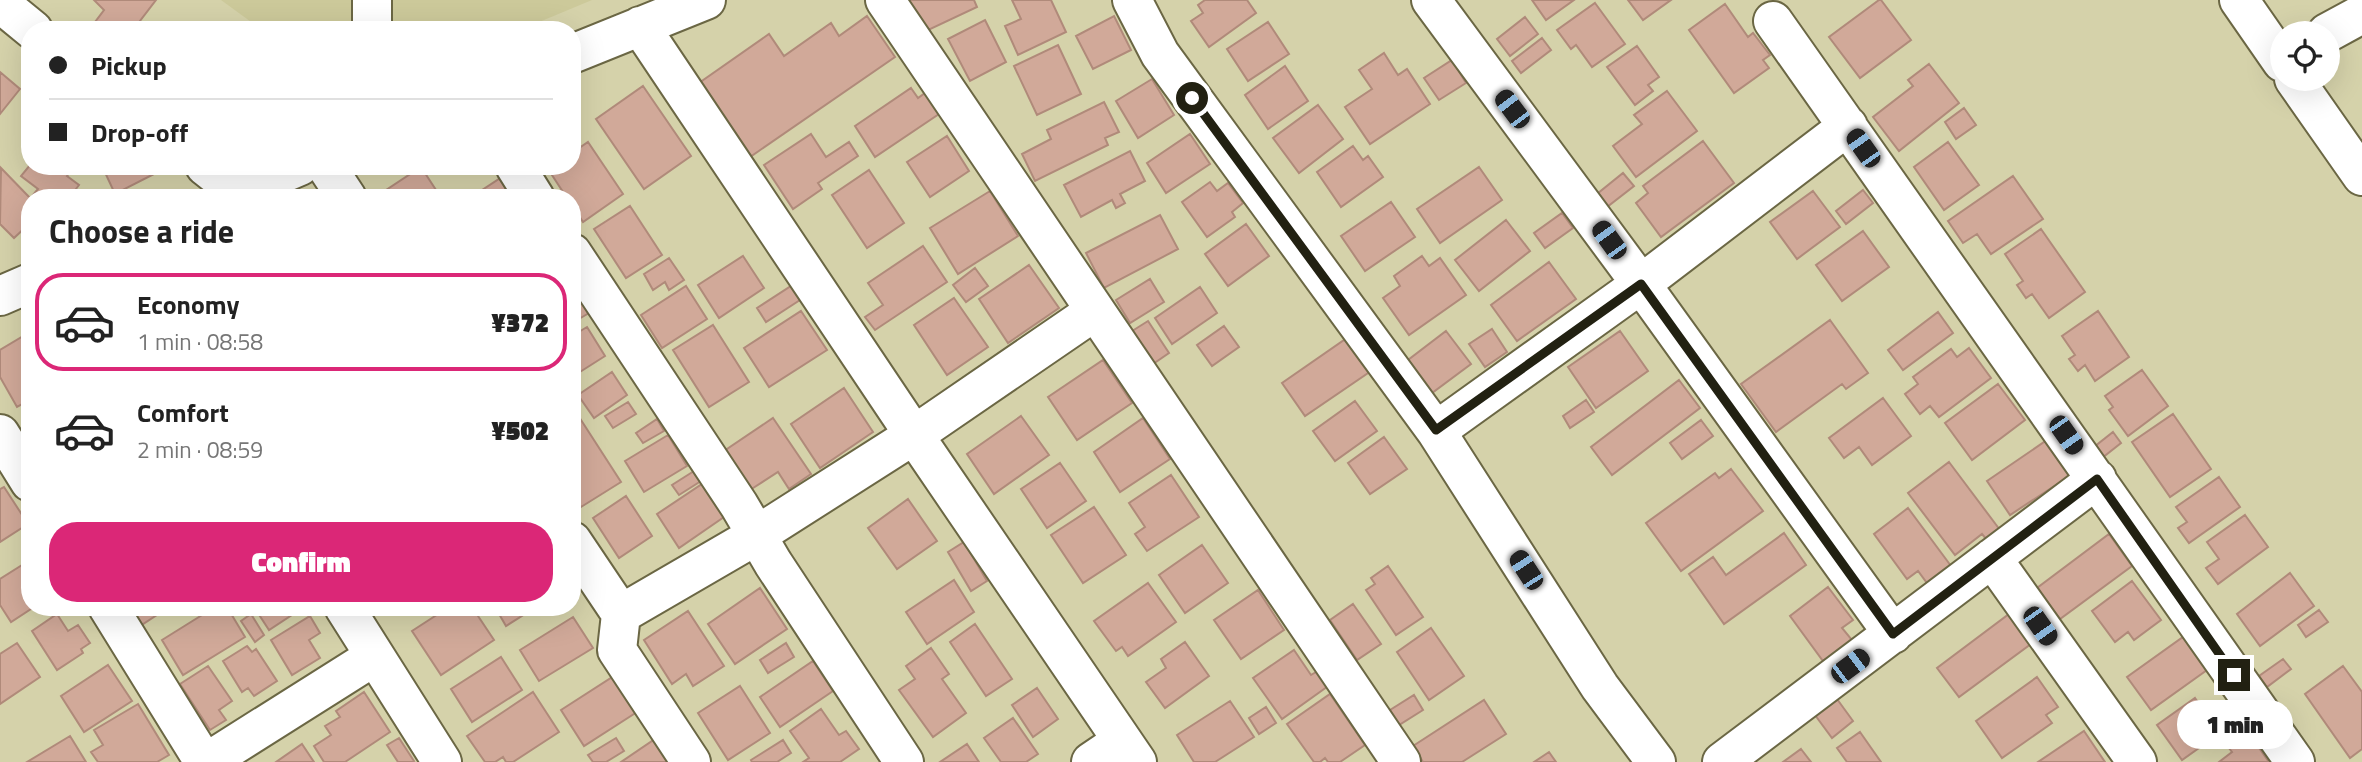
<!DOCTYPE html>
<html lang="en">
<head>
<meta charset="utf-8">
<style>
  body { margin:0; font-family:"Titillium Web",sans-serif; background:#f2f2f2; color:#222; height:100vh; display:flex; flex-direction:column; font-size:26px; white-space:nowrap }
  * { box-sizing:border-box; margin:0 }
  p { font-size:23px; color:#767676 }
  .icon { flex:none; width:38px; height:38px; fill:none; stroke:currentColor; stroke-width:2; stroke-linecap:round; stroke-linejoin:round }
  .map { position:relative; flex:1; overflow:hidden }
  .panel { position:absolute; left:21px; top:189px; width:560px; height:427px; display:flex; flex-direction:column; background:#fff; border-radius:28px; box-shadow:0 7px 28px #0002 }
  .panel>* { flex:none }
  .guide { position:absolute; left:21px; top:21px; width:560px; height:154px; border-radius:28px; box-shadow:0 7px 28px #0002; display:grid; align-content:center; height:154px; padding:0 28px; background:#fff }
  .fabs { position:absolute; left:2270px; top:21px; display:grid; gap:14px }
  .fabs a { display:grid; place-items:center; width:70px; height:70px; border-radius:50%; background:#fff; box-shadow:0 7px 28px #0002; font-size:35px }
  .end { position:absolute; width:32px; height:32px; margin:-16px; border:9px solid #222112; background:#fff; box-shadow:0 0 0 4px #fff }
  .from { border-radius:50% }
  .bubble { position:absolute; height:49px; border-radius:24px; background:#fff; box-shadow:0 7px 28px #0002; font-size:23px; font-weight:800; line-height:49px; text-align:center }
  .car { position:absolute; width:21px; height:42px; margin:-21px -10px; border-radius:9px; box-shadow:0 0 5px 2px #0007; background:linear-gradient(#222 24%,#8ab4d8 0 40%,#222 0 76%,#8ab4d8 0 86%,#222 0) }
  .guide b { display:flex; align-items:center; gap:24px; height:66px; font-size:26px }
  .guide b+b { border-top:2px solid #e0e0e0 }
  .guide i { width:18px; height:18px; background:#222 }
  ul { padding:0; list-style:none }
  li { display:flex; align-items:center; gap:21px; height:98px; margin:0 14px 10px; padding:0 14px; border:4px solid transparent; border-radius:28px }
  li div { flex:1 }
  li b { display:block; font-size:26px }
  li em { font-style:normal; font-weight:800 }
  li.active { border-color:#db2777 }
  li>.icon { width:63px; height:63px; stroke-width:1.5 }
  h2 { padding:0 28px; font-size:32px; line-height:84px }
  .action { display:flex; gap:14px; margin-top:auto; padding:14px 28px }
  .action a { flex:1; height:80px; border-radius:28px; background:#db2777; color:#fff; font-size:28px; font-weight:800; line-height:80px; text-align:center }
  .map>svg:first-child { display:block }
  .built { fill:#ccc99a }
  .building { fill:#d1a999; stroke:#b08a7a; stroke-width:2 }
  .lines { fill:none; stroke-linecap:round; stroke-linejoin:round }
  .minor-casing { stroke:#6b6744; stroke-width:42 }
  .minor { stroke:#fff; stroke-width:38 }
  .route { stroke:#222112; stroke-width:9 }
</style>
</head>
<body>
<div class="map">
<svg width="2362" height="762" viewBox="0 0 2362 762">
  <rect width="100%" height="100%" fill="#d5d2aa"/>
  <path class="built" d="M 221,0 L 592,0 L 520,30 L 262,30 Z"/>
  <path class="building" d="M 94,0 L 156,0 L 133,30 L 89,30 L 104,10 Z
    M 909,0 L 974,0 L 977,7 L 924,32 Z
    M 1012,0 L 1051,0 L 1066,32 L 1018,55 L 1005,26 L 1021,19 Z
    M 1205,0 L 1247,0 L 1256,13 L 1209,47 L 1191,21 L 1203,13 L 1198,5 Z
    M 1532,0 L 1574,0 L 1546,20 Z
    M 1628,0 L 1671,0 L 1643,20 Z
    M 1879,0 L 1881,0 L 1911,40 L 1860,78 L 1829,37 Z
    M 1595,3 L 1625,44 L 1592,67 L 1576,45 L 1571,49 L 1557,30 Z
    M 1725,4 L 1748,37 L 1753,33 L 1770,55 L 1763,60 L 1769,68 L 1734,93 L 1689,30 Z
    M 867,16 L 895,57 L 750,157 L 699,83 L 769,34 L 784,56 L 831,23 L 839,36 Z
    M 1114,16 L 1131,50 L 1093,69 L 1076,36 Z
    M 1525,17 L 1538,34 L 1510,56 L 1497,39 Z
    M 985,20 L 1006,62 L 970,81 L 948,39 Z
    M 1268,22 L 1289,54 L 1248,81 L 1227,49 Z
    M 1542,38 L 1551,50 L 1521,73 L 1512,61 Z
    M 1058,45 L 1081,94 L 1037,115 L 1014,66 Z
    M 1637,46 L 1659,77 L 1648,85 L 1653,91 L 1635,105 L 1607,67 Z
    M 1384,53 L 1398,75 L 1407,69 L 1430,104 L 1370,144 L 1345,107 L 1372,89 L 1359,70 Z
    M 1452,60 L 1466,83 L 1439,100 L 1424,78 Z
    M 1929,64 L 1959,103 L 1899,151 L 1873,117 L 1913,86 L 1908,80 Z
    M 1285,66 L 1308,101 L 1268,129 L 1245,95 Z
    M 0,72 L 20,89 L 0,114 Z
    M 1152,79 L 1174,115 L 1138,138 L 1116,101 Z
    M 643,86 L 691,156 L 644,189 L 596,119 Z
    M 911,88 L 918,98 L 925,93 L 939,114 L 875,157 L 855,126 Z
    M 1667,91 L 1697,131 L 1636,177 L 1613,146 L 1642,124 L 1634,115 Z
    M 1104,102 L 1119,132 L 1105,138 L 1108,145 L 1035,181 L 1022,154 L 1051,139 L 1047,130 Z
    M 1318,105 L 1343,139 L 1299,173 L 1273,138 Z
    M 1964,108 L 1976,125 L 1956,139 L 1945,122 Z
    M 811,134 L 826,157 L 849,142 L 858,156 L 818,183 L 822,189 L 793,209 L 764,165 Z
    M 1190,134 L 1210,164 L 1166,193 L 1147,163 Z
    M 947,136 L 969,171 L 930,197 L 907,162 Z
    M 1703,141 L 1734,183 L 1661,237 L 1636,203 L 1648,193 L 1643,186 Z
    M 588,142 L 623,194 L 583,222 L 572,205 L 572,198 L 567,198 L 548,169 L 552,166 L 572,166 L 572,153 Z
    M 1948,142 L 1979,185 L 1944,210 L 1914,167 Z
    M 1353,146 L 1363,160 L 1368,156 L 1383,177 L 1341,207 L 1317,172 Z
    M 1130,151 L 1145,181 L 1120,194 L 1125,203 L 1116,208 L 1112,200 L 1081,217 L 1064,185 Z
    M 30,165 L 75,166 L 67,176 L 79,185 L 69,198 L 36,198 L 33,195 L 38,189 L 21,176 Z
    M 102,166 L 150,166 L 154,174 L 115,194 Z
    M 421,167 L 436,190 L 431,193 L 434,198 L 374,198 Z
    M 1479,167 L 1502,200 L 1440,243 L 1417,209 Z
    M 1,168 L 30,198 L 30,223 L 14,238 L 0,224 Z
    M 869,170 L 904,223 L 867,248 L 832,195 Z
    M 1623,173 L 1634,186 L 1607,207 L 1597,194 Z
    M 2013,176 L 2043,219 L 1991,254 L 1977,234 L 1963,243 L 1948,221 Z
    M 502,177 L 516,198 L 470,198 Z
    M 1210,182 L 1217,191 L 1228,183 L 1243,203 L 1232,212 L 1235,217 L 1207,237 L 1182,202 Z
    M 1863,190 L 1873,203 L 1846,224 L 1836,211 Z
    M 990,191 L 1018,236 L 958,274 L 930,228 Z
    M 1813,191 L 1840,227 L 1797,259 L 1770,222 Z
    M 1391,202 L 1415,237 L 1365,271 L 1341,236 Z
    M 630,206 L 662,255 L 626,278 L 594,229 Z
    M 1562,213 L 1573,228 L 1545,248 L 1534,233 Z
    M 1160,215 L 1178,249 L 1104,288 L 1086,253 Z
    M 1506,220 L 1530,251 L 1479,291 L 1455,260 Z
    M 1246,224 L 1269,256 L 1228,286 L 1205,254 Z
    M 2041,229 L 2085,292 L 2049,318 L 2032,294 L 2026,298 L 2017,285 L 2023,281 L 2005,254 Z
    M 1863,231 L 1889,267 L 1842,301 L 1816,265 Z
    M 923,246 L 947,282 L 875,330 L 865,317 L 883,305 L 868,283 Z
    M 743,256 L 764,288 L 719,318 L 698,285 Z
    M 1422,256 L 1429,266 L 1440,258 L 1466,295 L 1409,335 L 1383,298 L 1400,286 L 1394,276 Z
    M 669,258 L 684,280 L 669,290 L 665,282 L 653,290 L 644,274 Z
    M 1549,262 L 1576,299 L 1517,341 L 1491,305 Z
    M 1029,265 L 1059,308 L 1008,343 L 979,299 Z
    M 975,268 L 988,286 L 966,302 L 953,285 Z
    M 1150,279 L 1164,302 L 1130,323 L 1116,300 Z
    M 686,286 L 707,319 L 662,348 L 641,315 Z
    M 791,286 L 800,300 L 766,322 L 757,308 Z
    M 572,287 L 589,313 L 572,323 Z
    M 1200,287 L 1217,313 L 1172,344 L 1155,318 Z
    M 954,298 L 988,347 L 947,375 L 914,325 Z
    M 801,311 L 827,350 L 769,387 L 744,348 Z
    M 2098,311 L 2129,357 L 2095,381 L 2085,365 L 2078,371 L 2069,359 L 2075,355 L 2062,336 Z
    M 1938,312 L 1953,333 L 1903,370 L 1888,350 Z
    M 1830,320 L 1868,373 L 1846,389 L 1842,384 L 1776,432 L 1741,384 Z
    M 1148,321 L 1169,353 L 1150,366 L 1129,333 Z
    M 713,325 L 749,382 L 709,407 L 673,350 Z
    M 1224,326 L 1239,347 L 1212,366 L 1197,345 Z
    M 587,327 L 605,356 L 572,377 L 572,336 Z
    M 1492,329 L 1507,352 L 1485,367 L 1469,344 Z
    M 1446,331 L 1471,364 L 1432,393 L 1408,360 Z
    M 1620,331 L 1648,371 L 1596,408 L 1568,367 Z
    M 30,332 L 30,400 L 17,407 L 0,377 L 0,350 Z
    M 1347,338 L 1371,371 L 1305,416 L 1282,383 Z
    M 1969,348 L 1991,378 L 1939,417 L 1930,406 L 1920,414 L 1905,394 L 1918,384 L 1913,377 L 1951,349 L 1957,357 Z
    M 1103,360 L 1132,403 L 1077,440 L 1048,397 Z
    M 2142,370 L 2168,406 L 2128,436 L 2109,410 L 2113,407 L 2105,396 Z
    M 612,372 L 627,395 L 594,418 L 578,395 Z
    M 1679,380 L 1700,408 L 1612,475 L 1591,447 Z
    M 1998,384 L 2025,420 L 1972,460 L 1945,423 Z
    M 844,388 L 873,432 L 820,468 L 791,424 Z
    M 1883,398 L 1911,436 L 1872,465 L 1859,447 L 1844,458 L 1829,438 Z
    M 1586,400 L 1594,412 L 1570,428 L 1563,416 Z
    M 1355,401 L 1377,431 L 1335,461 L 1313,431 Z
    M 628,402 L 636,414 L 613,428 L 605,416 Z
    M 572,406 L 621,482 L 581,507 L 572,494 Z
    M 2173,414 L 2211,469 L 2170,497 L 2132,442 Z
    M 1021,416 L 1049,455 L 994,494 L 967,454 Z
    M 773,418 L 811,474 L 789,489 L 778,472 L 750,490 L 724,451 Z
    M 1143,418 L 1170,459 L 1120,492 L 1094,452 Z
    M 657,419 L 664,431 L 643,443 L 636,433 Z
    M 1701,420 L 1713,436 L 1682,459 L 1670,443 Z
    M 2113,432 L 2121,443 L 2102,458 L 2094,447 Z
    M 668,435 L 687,466 L 644,492 L 625,461 Z
    M 1384,437 L 1407,469 L 1370,494 L 1348,463 Z
    M 2047,440 L 2071,475 L 2010,515 L 1987,481 Z
    M 1949,462 L 2000,530 L 1987,540 L 1982,534 L 1955,555 L 1908,493 Z
    M 1060,463 L 1086,501 L 1047,528 L 1021,489 Z
    M 1731,469 L 1763,511 L 1681,571 L 1646,523 L 1715,473 L 1719,478 Z
    M 694,471 L 701,481 L 679,495 L 672,485 Z
    M 1171,475 L 1199,517 L 1147,551 L 1135,534 L 1145,527 L 1129,503 Z
    M 2219,477 L 2240,507 L 2189,543 L 2178,528 L 2187,522 L 2176,507 Z
    M 702,484 L 724,517 L 679,548 L 657,514 Z
    M 4,487 L 28,524 L 0,542 L 0,489 Z
    M 626,496 L 652,536 L 619,558 L 593,518 Z
    M 908,499 L 937,541 L 897,569 L 868,528 Z
    M 1094,507 L 1126,555 L 1083,583 L 1051,535 Z
    M 1908,508 L 1951,566 L 1927,583 L 1918,571 L 1907,579 L 1874,534 Z
    M 2245,515 L 2268,547 L 2218,584 L 2206,568 L 2219,559 L 2207,542 Z
    M 1784,533 L 1806,565 L 1724,624 L 1689,574 L 1713,557 L 1726,575 Z
    M 2109,534 L 2132,566 L 2060,619 L 2037,588 Z
    M 964,542 L 987,581 L 971,591 L 948,552 Z
    M 1202,545 L 1228,583 L 1185,613 L 1159,575 Z
    M 30,560 L 30,607 L 34,607 L 11,622 L 0,605 L 0,579 Z
    M 1388,566 L 1423,617 L 1396,635 L 1366,590 L 1375,584 L 1371,578 Z
    M 2290,573 L 2314,606 L 2260,646 L 2237,614 Z
    M 954,580 L 974,612 L 927,644 L 906,612 Z
    M 2132,581 L 2161,620 L 2134,640 L 2128,632 L 2115,642 L 2092,611 Z
    M 1148,583 L 1176,622 L 1128,656 L 1122,647 L 1116,651 L 1094,621 Z
    M 1828,587 L 1853,620 L 1842,628 L 1852,640 L 1823,661 L 1790,616 Z
    M 760,588 L 787,629 L 735,664 L 708,624 Z
    M 1258,590 L 1284,630 L 1241,659 L 1214,620 Z
    M 1353,604 L 1381,644 L 1357,660 L 1330,620 Z
    M 125,607 L 169,607 L 137,628 Z
    M 215,607 L 227,607 L 245,637 L 183,675 L 162,640 Z
    M 254,607 L 304,607 L 269,630 Z
    M 449,607 L 472,607 L 494,640 L 441,675 L 412,631 Z
    M 495,607 L 536,607 L 506,626 Z
    M 2319,610 L 2328,622 L 2306,637 L 2298,625 Z
    M 688,611 L 724,666 L 693,686 L 686,674 L 672,684 L 644,640 Z
    M 2013,611 L 2035,641 L 1959,697 L 1937,668 Z
    M 57,614 L 68,631 L 78,625 L 90,643 L 81,649 L 83,653 L 57,670 L 32,631 Z
    M 251,614 L 264,635 L 255,642 L 241,621 Z
    M 310,616 L 320,633 L 309,640 L 320,658 L 292,675 L 271,640 Z
    M 573,617 L 593,648 L 539,681 L 520,650 Z
    M 975,624 L 1012,679 L 986,696 L 950,642 Z
    M 1431,628 L 1464,676 L 1429,700 L 1397,652 Z
    M 2183,637 L 2207,670 L 2151,710 L 2127,677 Z
    M 1185,642 L 1209,676 L 1165,708 L 1146,682 L 1166,668 L 1161,659 Z
    M 17,643 L 40,677 L 0,704 L 0,654 Z
    M 786,643 L 794,657 L 768,673 L 760,660 Z
    M 247,646 L 252,652 L 256,649 L 277,681 L 254,696 L 248,688 L 242,692 L 223,661 Z
    M 931,648 L 949,674 L 942,679 L 966,713 L 933,737 L 899,690 L 915,679 L 906,666 Z
    M 1294,650 L 1311,675 L 1321,669 L 1331,684 L 1282,719 L 1253,678 Z
    M 501,657 L 522,690 L 472,722 L 451,689 Z
    M 2283,659 L 2291,669 L 2267,687 L 2259,676 Z
    M 813,661 L 833,691 L 780,727 L 760,697 Z
    M 108,665 L 132,701 L 84,732 L 61,696 Z
    M 208,666 L 232,701 L 219,710 L 226,720 L 210,730 L 180,684 Z
    M 2343,666 L 2362,692 L 2362,749 L 2350,758 L 2305,694 Z
    M 614,676 L 637,712 L 584,746 L 561,710 Z
    M 2037,677 L 2058,707 L 2046,715 L 2052,723 L 2002,758 L 1976,721 Z
    M 740,686 L 770,733 L 728,760 L 698,713 Z
    M 1037,688 L 1058,719 L 1033,737 L 1012,705 Z
    M 364,692 L 390,732 L 345,762 L 324,762 L 314,746 L 331,735 L 325,726 L 340,717 L 336,711 Z
    M 533,692 L 559,732 L 513,762 L 506,762 L 503,757 L 495,762 L 485,762 L 467,736 Z
    M 1330,694 L 1365,745 L 1340,762 L 1328,762 L 1325,758 L 1320,762 L 1314,762 L 1287,724 Z
    M 1414,695 L 1423,710 L 1399,725 L 1390,710 Z
    M 2195,698 L 2220,733 L 2182,760 L 2157,725 Z
    M 1837,699 L 1853,721 L 1832,738 L 1815,715 Z
    M 1484,700 L 1506,734 L 1462,762 L 1423,762 L 1413,746 Z
    M 1230,701 L 1254,737 L 1215,762 L 1194,762 L 1177,735 Z
    M 138,704 L 169,755 L 157,762 L 98,762 L 91,752 L 103,745 L 94,730 Z
    M 1266,707 L 1276,723 L 1259,734 L 1249,718 Z
    M 821,709 L 839,735 L 846,731 L 859,749 L 840,762 L 803,762 L 809,758 L 790,731 Z
    M 1013,718 L 1038,754 L 1026,762 L 1001,762 L 984,738 Z
    M 2245,728 L 2269,762 L 2219,762 L 2232,752 L 2225,743 Z
    M 2084,731 L 2105,762 L 2038,762 Z
    M 1860,732 L 1881,762 L 1847,762 L 1837,748 Z
    M 70,736 L 86,762 L 27,762 Z
    M 399,738 L 414,761 L 412,762 L 398,762 L 387,745 Z
    M 616,738 L 624,751 L 606,762 L 593,762 L 588,755 Z
    M 655,739 L 670,762 L 621,762 Z
    M 783,740 L 791,753 L 777,762 L 752,762 L 751,760 Z
    M 302,744 L 314,762 L 276,762 Z
    M 967,744 L 979,762 L 940,762 Z
    M 1801,749 L 1811,762 L 1783,762 Z
    M 1549,752 L 1556,762 L 1534,762 Z"/>
  <g class="lines">
    <g class="minor-casing">
      <path id="minor" d="M 885,0 L 1401,762
        M 1132,0 L 1160,54 L 1436,431 L 1600,687 L 1656,762
        M 1431,0 L 1641,284 L 1893,634
        M 2239,0 L 2282,62
        M 0,3 L 33,30
        M 1773,21 L 2295,762
        M 640,26 L 914,435 L 1137,762
        M 372,30 L 372,0
        M 2327,33 L 2362,14
        M 572,54 L 706,0
        M 2294,79 L 2362,176
        M 205,166 L 238,192
        M 326,166 L 347,198
        M 515,166 L 535,198
        M 225,198 L 300,166
        M 572,253 L 739,505 L 773,563 L 904,762
        M 0,296 L 30,283
        M 1436,431 L 1641,284 L 1848,126
        M 0,434 L 30,482
        M 572,541 L 621,614 L 617,650 L 691,762
        M 1992,558 L 2137,762
        M 108,607 L 204,762
        M 344,607 L 442,762
        M 621,614 L 757,535 L 914,435 L 1095,311
        M 207,762 L 375,656
        M 1091,762 L 1122,741
        M 1722,762 L 2097,479"/>
    </g>
    <use href="#minor" class="minor"/>
  </g>
  <g class="lines">
    <path class="route" d="M 1192,98 L 1436,430 L 1641,284 L 1893,634 L 2097,479 L 2234,675"/>
  </g>
</svg>
<div class="fabs">
<a><svg class="icon" aria-label="locate" viewBox="0 0 24 24"><circle cx="12" cy="12" r="6"/><path d="M12 2v4M12 18v4M2 12h4M18 12h4"/></svg></a>
</div>
<i class="end from" style="left:1192px;top:98px"></i>
<i class="end" style="left:2234px;top:675px"></i>
<div class="bubble" style="left:2177px;top:700px;width:116px">1 min</div>
<i class="car" style="left:1512px;top:109px;rotate:323deg"></i>
<i class="car" style="left:1863px;top:148px;rotate:325deg"></i>
<i class="car" style="left:1609px;top:240px;rotate:324deg"></i>
<i class="car" style="left:2066px;top:435px;rotate:145deg"></i>
<i class="car" style="left:1526px;top:570px;rotate:327deg"></i>
<i class="car" style="left:2040px;top:626px;rotate:145deg"></i>
<i class="car" style="left:1850px;top:666px;rotate:53deg"></i>
<div class="guide">
<b><i class="from"></i>Pickup</b>
<b><i></i>Drop-off</b>
</div>
<section class="panel">
<h2>Choose a ride</h2>
<ul>
<li class="active"><svg class="icon" aria-label="car" viewBox="0 0 24 24"><path d="M5 17H2v-5l4-1 3-4h7l3 4 3 1v5h-3M9 17h6M6 11h13"/><circle cx="7" cy="17" r="2"/><circle cx="17" cy="17" r="2"/></svg><div><b>Economy</b><p>1 min · 08:58</p></div><em>¥372</em></li>
<li><svg class="icon" aria-label="car" viewBox="0 0 24 24"><path d="M5 17H2v-5l4-1 3-4h7l3 4 3 1v5h-3M9 17h6M6 11h13"/><circle cx="7" cy="17" r="2"/><circle cx="17" cy="17" r="2"/></svg><div><b>Comfort</b><p>2 min · 08:59</p></div><em>¥502</em></li>
</ul>
<div class="action"><a>Confirm</a></div>
</section>
</div>
</body>
</html>
